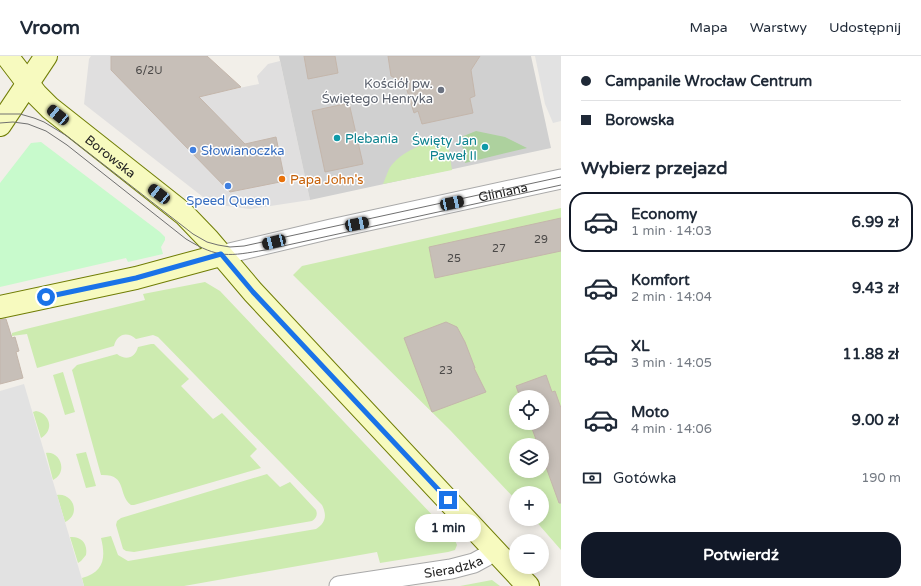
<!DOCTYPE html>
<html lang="pl">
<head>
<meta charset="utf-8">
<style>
  body { margin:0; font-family:"Varela Round",sans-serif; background:#f2f2f3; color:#1f2937; height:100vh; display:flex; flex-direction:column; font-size:15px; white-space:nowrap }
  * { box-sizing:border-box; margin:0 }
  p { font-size:13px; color:#747a83 }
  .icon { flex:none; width:22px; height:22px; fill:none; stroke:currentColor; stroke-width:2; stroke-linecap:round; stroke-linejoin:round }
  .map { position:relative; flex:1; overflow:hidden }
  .sheet { display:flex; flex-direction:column; background:#fff; width:360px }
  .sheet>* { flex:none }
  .guide { display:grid; align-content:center; height:88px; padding:0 20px; background:#fff }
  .tools { position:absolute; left:509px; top:334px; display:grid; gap:8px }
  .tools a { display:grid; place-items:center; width:40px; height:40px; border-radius:50%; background:#fff; box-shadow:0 2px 10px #0003; font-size:20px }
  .end { position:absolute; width:18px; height:18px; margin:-9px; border:5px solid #1a73e8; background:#fff; box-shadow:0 0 0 2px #fff }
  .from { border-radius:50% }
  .bubble { position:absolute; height:28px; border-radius:14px; background:#fff; box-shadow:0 2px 10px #0003; font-size:13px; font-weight:700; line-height:28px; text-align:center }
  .car { position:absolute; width:12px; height:24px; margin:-12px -6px; border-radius:5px; box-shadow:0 0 3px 1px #0007; background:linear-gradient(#222 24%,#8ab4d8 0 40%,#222 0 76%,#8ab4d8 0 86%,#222 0) }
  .guide b { display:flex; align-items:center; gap:14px; height:38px; font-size:15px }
  .guide b+b { border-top:1px solid #e0e1e3 }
  .guide i { width:10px; height:10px; background:#1f2937 }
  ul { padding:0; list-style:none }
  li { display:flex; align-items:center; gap:12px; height:60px; margin:0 8px 6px; padding:0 12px; border:2px solid transparent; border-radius:16px }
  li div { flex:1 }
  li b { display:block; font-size:15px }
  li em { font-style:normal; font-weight:700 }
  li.on { border-color:#111827 }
  li>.icon { width:36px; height:36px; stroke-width:1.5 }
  h2 { padding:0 20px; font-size:18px; line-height:48px }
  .pay { display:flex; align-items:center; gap:10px; height:44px; padding:0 20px; font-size:15px }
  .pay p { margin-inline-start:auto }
  .action { display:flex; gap:8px; margin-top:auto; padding:8px 20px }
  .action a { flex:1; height:46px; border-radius:16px; background:#111827; color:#fff; font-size:16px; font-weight:700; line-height:46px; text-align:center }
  header { display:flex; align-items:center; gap:24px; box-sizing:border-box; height:56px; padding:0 20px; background:#fff; border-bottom:1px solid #e0e1e3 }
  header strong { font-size:19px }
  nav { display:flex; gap:22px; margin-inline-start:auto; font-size:14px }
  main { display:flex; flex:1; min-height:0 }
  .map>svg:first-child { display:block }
  .residential { fill:#e0dfdf }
  .religious { fill:#d0d0d0 }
  .grass { fill:#cdebb0; fill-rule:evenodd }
  .forest { fill:#add19e }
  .park { fill:#c8facc }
  .parking { fill:#e2e2e2 }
  .building { fill:#c7bfb8; stroke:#c4b6ab }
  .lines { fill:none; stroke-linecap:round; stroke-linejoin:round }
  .street-casing { stroke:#a9a9a9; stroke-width:21 }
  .secondary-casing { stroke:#707d05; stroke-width:24 }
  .street { stroke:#fff; stroke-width:19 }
  .secondary { stroke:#f7fabf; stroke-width:22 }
  .tram { stroke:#707070; stroke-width:1 }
  .route { stroke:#1a73e8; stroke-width:5 }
  .worship-dot { fill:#6b7280; stroke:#fff; stroke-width:1.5 }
  .culture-dot { fill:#0f9aa8; stroke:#fff; stroke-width:1.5 }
  .shop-dot { fill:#3f7fe0; stroke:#fff; stroke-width:1.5 }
  .food-dot { fill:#e8710a; stroke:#fff; stroke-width:1.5 }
  .labels { text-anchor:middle; stroke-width:3; stroke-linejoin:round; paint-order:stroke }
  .number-label { font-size:11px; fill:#4b4948 }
  .worship-label { font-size:13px; fill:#5b616d; stroke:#fff; text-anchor:end }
  .culture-label { font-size:13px; fill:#0d838f; stroke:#fff; text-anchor:start }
  .shop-label { font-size:13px; fill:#366cbe; stroke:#fff; text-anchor:start }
  .street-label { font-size:13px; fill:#222; stroke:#fff }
  .food-label { font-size:13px; fill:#c56008; stroke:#fff; text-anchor:start }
</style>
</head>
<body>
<header>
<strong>Vroom</strong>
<nav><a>Mapa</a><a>Warstwy</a><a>Udostępnij</a></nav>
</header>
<main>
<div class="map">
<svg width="561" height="530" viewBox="0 0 561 530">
  <rect width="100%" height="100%" fill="#f2efe9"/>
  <path class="residential" d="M 91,0 L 182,0 L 220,36 L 259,28 L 257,20 L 268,8 L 280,5 L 310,144 L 250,153 L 212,148 L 84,48 L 89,3 Z"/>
  <path class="religious" d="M 279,0 L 531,0 L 551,92 L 310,144 Z"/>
  <path class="grass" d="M 447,81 L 452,114 L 383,128 C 385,123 387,118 389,113 C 400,95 427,86 447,81 Z
    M 561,152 L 561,494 L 534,463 L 542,463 L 542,437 L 516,437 L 516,444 L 450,374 L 293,219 L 302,210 ZM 516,341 L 542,341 L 542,367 L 516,367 ZM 516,389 L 542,389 L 542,415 L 516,415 Z
    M 205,226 L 220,235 L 454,482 L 457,489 L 455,494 L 448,496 L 380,507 L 377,496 L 184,530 L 84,530 L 82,522 C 104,516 106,502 101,482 L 111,480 L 118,499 L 128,505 L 316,473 C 326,467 327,459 322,449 L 158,281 L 153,279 L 136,283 C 127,275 117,278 114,290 L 37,312 L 27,278 L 12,280 L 12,277 L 26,273 L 145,244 L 143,238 Z
    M 151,288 L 154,288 L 189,323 L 181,330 L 213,363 L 222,357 L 257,393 L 250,400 L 261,412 L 134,449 L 131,449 C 117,438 128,418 101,419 L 72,314 L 77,309 L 117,298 C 126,305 135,302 138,291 Z
    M 63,316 L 75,356 L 65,359 L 53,319 Z
    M 36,355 C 51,358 54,375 41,382 L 33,356 Z
    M 86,396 L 96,430 L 86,432 L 76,398 Z
    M 46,397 C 61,395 68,417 53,424 Z
    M 267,418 L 280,431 L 290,426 L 316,454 C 318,459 316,462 312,465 L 134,496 L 126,495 L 123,493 L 116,469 L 117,465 L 121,462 Z
    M 57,439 C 74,437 81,459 65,466 Z
    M 70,481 C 81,480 88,487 86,499 L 81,505 L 78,507 Z
    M 492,524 L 500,530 L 460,530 Z"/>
  <path class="forest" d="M 476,75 L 505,81 L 527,92 L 465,107 L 461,81 Z"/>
  <path class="park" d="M 41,86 L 160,176 L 165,181 L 165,184 L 161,191 L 163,198 L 128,206 L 126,202 L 0,231 L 0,127 L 31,87 Z"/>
  <path class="parking" d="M 535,0 L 561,0 L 561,65 L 553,67 L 545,48 Z
    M 24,328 L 84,530 L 0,530 L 0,335 Z"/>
  <path class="building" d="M 111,0 L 207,0 L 241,31 L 199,41 L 245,88 L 276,81 L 285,125 L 230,136 L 111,14 Z
    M 304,0 L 335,0 L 338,17 L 308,23 Z
    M 388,0 L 480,0 L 471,14 L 475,40 L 470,42 L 470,43 L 473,57 L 422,68 L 418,55 L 414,57 L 406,31 L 405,31 L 403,26 L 391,20 Z
    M 349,47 L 363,108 L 325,116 L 312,55 Z
    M 561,162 L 561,195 L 435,222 L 429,191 Z
    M 0,263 L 6,263 L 12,282 L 15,281 L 19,295 L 16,296 L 23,322 L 0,328 Z
    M 446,266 L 457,271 L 465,286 L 475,312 L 474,312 L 486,336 L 432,356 L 404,282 Z
    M 546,319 L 552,336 L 555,335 L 561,352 L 561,447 L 559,447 L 542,400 L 542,389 L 538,389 L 530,367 L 542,367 L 542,341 L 520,341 L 516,330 Z"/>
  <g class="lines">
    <g class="street-casing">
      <g id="street">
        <path id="s1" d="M 221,199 L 331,173 L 561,123"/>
        <path id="s2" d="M 339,530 L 451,513 L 474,507 L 485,501 L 493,493"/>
      </g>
    </g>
    <g class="secondary-casing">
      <g id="secondary">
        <path id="s3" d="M 7,0 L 36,38 L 50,52 L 184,158 L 208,183 L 253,236 L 528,530"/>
        <path d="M 0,69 L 46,0"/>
        <path d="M 0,251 L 136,222 L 221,199"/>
      </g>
    </g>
    <use href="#street" class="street"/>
    <use href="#secondary" class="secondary"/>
    <path class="tram" d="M 0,58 L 20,58 L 34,62 L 44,66 L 67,80 L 193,178 L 207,186 L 218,189 L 230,191 L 244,190 L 561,121
      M 0,67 L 13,66 L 28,68 L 46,75 L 67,89 L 186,183 C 219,203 229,200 265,194 L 561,129"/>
  </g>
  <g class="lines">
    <path class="route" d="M 46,241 L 136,222 L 221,198 L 253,236 L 448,444"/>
  </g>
  <circle class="worship-dot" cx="441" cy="34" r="4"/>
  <g class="culture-dot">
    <circle cx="337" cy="82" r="4"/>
    <circle cx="485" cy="91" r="4"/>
  </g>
  <g class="shop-dot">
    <circle cx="193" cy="94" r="4"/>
    <circle cx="228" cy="130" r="4"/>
  </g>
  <circle class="food-dot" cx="282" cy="123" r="4"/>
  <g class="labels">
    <g class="number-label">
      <text x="149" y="18">6/2U</text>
      <text x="541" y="187">29</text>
      <text x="499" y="196">27</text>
      <text x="454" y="206">25</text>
      <text x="446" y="318">23</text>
    </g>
    <g class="worship-label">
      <text x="433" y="32">Kościół pw.<tspan x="433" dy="15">Świętego Henryka</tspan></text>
    </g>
    <g class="culture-label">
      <text x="345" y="87">Plebania</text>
      <text x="477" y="89" text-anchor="end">Święty Jan<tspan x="477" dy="15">Paweł II</tspan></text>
    </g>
    <g class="shop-label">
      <text x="201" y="99">Słowianoczka</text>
      <text x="228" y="149" text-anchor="middle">Speed Queen</text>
    </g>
    <g class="street-label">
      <text dy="5" stroke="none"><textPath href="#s3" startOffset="145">Borowska</textPath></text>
      <text dy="5" stroke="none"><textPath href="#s1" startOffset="289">Gliniana</textPath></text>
      <text dy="5" stroke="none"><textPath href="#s2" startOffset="116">Sieradzka</textPath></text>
    </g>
    <g class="food-label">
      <text x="290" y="128">Papa John's</text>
    </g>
  </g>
</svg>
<div class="tools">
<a><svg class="icon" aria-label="locate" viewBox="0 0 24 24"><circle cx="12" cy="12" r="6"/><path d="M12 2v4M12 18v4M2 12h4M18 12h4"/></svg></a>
<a><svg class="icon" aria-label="layers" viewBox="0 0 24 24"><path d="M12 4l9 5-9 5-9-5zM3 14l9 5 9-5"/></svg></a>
<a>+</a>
<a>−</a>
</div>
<i class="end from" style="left:46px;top:241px"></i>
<i class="end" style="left:448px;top:444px"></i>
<div class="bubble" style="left:415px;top:458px;width:66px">1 min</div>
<i class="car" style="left:58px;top:59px;rotate:309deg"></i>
<i class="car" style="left:159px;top:138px;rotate:308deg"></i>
<i class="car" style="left:452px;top:147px;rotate:78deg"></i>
<i class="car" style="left:357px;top:168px;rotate:79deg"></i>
<i class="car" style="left:274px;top:186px;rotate:256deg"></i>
</div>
<section class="sheet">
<div class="guide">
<b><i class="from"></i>Campanile Wrocław Centrum</b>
<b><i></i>Borowska</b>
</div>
<h2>Wybierz przejazd</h2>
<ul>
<li class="on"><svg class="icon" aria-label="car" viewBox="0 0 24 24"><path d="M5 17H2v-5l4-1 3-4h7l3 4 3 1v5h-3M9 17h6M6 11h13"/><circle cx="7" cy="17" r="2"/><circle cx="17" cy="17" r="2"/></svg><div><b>Economy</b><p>1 min · 14:03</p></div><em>6.99 zł</em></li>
<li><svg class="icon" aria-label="car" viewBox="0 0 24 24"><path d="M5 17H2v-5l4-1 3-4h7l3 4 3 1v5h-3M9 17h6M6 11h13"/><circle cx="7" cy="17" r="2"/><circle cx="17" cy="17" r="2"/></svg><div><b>Komfort</b><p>2 min · 14:04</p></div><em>9.43 zł</em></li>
<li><svg class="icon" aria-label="car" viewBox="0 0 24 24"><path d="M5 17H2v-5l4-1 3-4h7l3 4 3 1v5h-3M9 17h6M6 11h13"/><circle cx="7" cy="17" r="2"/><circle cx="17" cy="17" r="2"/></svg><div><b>XL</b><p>3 min · 14:05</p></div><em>11.88 zł</em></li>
<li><svg class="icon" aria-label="car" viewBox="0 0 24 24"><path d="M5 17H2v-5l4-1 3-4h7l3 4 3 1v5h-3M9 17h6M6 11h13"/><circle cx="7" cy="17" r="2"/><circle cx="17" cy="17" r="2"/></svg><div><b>Moto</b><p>4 min · 14:06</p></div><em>9.00 zł</em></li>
</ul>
<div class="pay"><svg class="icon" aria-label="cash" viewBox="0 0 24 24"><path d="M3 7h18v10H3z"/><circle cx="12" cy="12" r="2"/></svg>Gotówka<p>190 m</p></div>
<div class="action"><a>Potwierdź</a></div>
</section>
</main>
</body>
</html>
